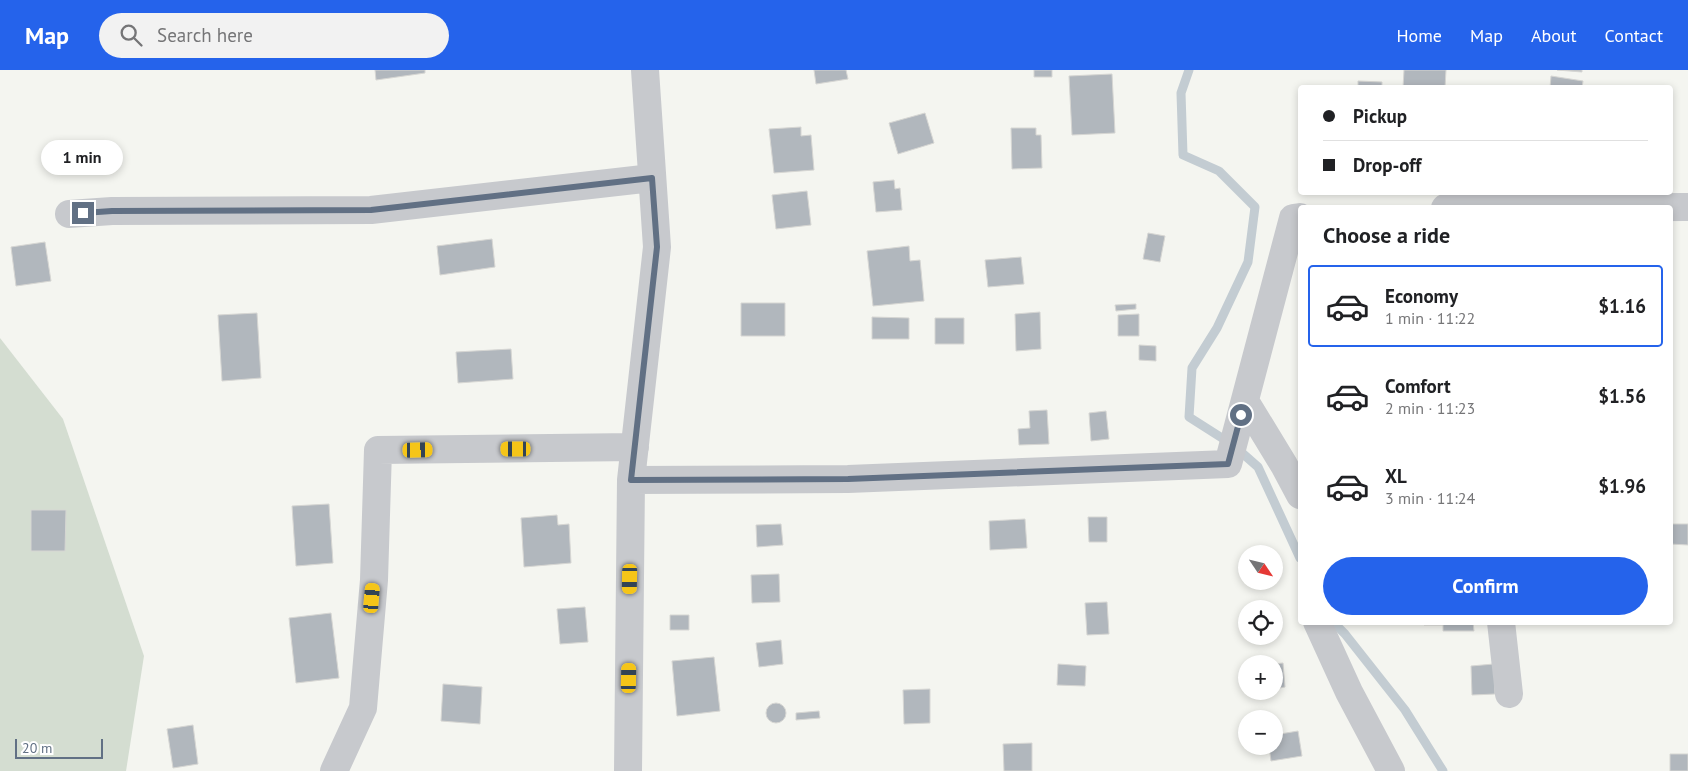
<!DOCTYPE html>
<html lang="en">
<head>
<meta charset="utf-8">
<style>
  body { margin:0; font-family:"PT Sans",sans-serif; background:#f2f2f2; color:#202124; height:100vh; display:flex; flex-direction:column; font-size:19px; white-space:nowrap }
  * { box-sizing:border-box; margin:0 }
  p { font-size:16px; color:#757577 }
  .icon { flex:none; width:28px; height:28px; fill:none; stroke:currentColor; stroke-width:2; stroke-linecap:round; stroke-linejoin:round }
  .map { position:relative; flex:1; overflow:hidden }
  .sheet { position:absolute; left:1298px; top:135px; width:375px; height:420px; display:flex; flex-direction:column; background:#fff; border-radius:5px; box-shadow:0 2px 8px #0003 }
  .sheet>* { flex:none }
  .guide { position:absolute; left:1298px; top:15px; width:375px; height:110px; border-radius:5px; box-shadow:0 2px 8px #0003; display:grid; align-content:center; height:110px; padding:0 25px; background:#fff }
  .needle { width:32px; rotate:125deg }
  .tools { position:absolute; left:1238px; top:475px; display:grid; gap:10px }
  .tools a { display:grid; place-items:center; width:45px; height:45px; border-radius:50%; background:#fff; box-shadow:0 2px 8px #0003; font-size:25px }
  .scale { position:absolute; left:15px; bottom:12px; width:88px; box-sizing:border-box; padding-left:5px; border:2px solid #617084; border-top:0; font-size:14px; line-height:18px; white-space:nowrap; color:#617084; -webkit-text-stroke:4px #fff; paint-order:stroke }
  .end { position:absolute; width:22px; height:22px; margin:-11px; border:6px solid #617084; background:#fff; box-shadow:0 0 0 2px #fff }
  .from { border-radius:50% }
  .bubble { position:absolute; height:35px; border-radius:18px; background:#fff; box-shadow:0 2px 8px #0003; font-size:16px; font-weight:800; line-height:35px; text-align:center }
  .car { position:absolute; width:15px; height:30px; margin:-15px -8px; border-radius:6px; box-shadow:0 0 4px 1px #0007; background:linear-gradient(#f5c518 24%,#345 0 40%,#f5c518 0 76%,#345 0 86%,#f5c518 0) }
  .guide b { display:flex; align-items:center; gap:18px; height:48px; font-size:19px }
  .guide b+b { border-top:1px solid #e0e0e0 }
  .guide i { width:12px; height:12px; background:#202124 }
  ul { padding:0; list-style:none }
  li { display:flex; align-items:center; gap:15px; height:82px; margin:0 10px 8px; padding:0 15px; border:2px solid transparent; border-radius:5px }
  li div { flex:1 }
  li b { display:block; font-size:19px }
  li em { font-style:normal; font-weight:800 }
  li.selected { border-color:#2563eb }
  li>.icon { width:45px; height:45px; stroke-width:1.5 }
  h2 { padding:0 25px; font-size:22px; line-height:60px }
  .primary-button { display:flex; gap:10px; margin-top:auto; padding:10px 25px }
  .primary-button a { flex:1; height:58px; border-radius:30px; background:#2563eb; color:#fff; font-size:20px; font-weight:800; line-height:58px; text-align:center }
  header { display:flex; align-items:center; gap:30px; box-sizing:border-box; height:70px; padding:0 25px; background:#2563eb; color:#fff }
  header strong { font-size:24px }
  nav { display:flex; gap:28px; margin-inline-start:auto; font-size:18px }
  .search { width:350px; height:45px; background:#f2f2f2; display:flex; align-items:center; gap:12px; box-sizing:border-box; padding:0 18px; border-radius:28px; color:#757577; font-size:19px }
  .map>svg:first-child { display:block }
  .green { fill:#d4ddd1 }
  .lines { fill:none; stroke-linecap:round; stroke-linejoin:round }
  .stream { stroke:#c3ccd2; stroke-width:9 }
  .building { fill:#b1b7bd; stroke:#d6d6d3 }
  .street { stroke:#c7c9cd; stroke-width:28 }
  .route { stroke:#617084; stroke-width:6 }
</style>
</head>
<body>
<header>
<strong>Map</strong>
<div class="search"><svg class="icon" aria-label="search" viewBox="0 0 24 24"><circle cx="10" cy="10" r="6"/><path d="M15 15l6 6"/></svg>Search here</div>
<nav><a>Home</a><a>Map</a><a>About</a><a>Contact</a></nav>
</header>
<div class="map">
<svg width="1688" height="701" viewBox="0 0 1688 701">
  <rect width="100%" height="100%" fill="#f4f5f0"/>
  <path class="green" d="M 0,268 L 63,349 L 144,586 L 126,701 L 0,701 Z"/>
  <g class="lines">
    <path class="stream" d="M 1189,0 L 1181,23 L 1183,85 L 1219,101 L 1255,137 L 1248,192 L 1217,258 L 1192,298 L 1189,347 L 1233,375 L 1258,397 L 1300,488
      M 1333,552 L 1345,564 L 1405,640 L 1443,701"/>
  </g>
  <path class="building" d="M 375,0 L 425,0 L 425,3 L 376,10 Z
    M 814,0 L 846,0 L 848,9 L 816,14 Z
    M 1034,0 L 1052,0 L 1052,7 L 1034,7 Z
    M 1404,0 L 1446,0 L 1445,18 L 1403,18 Z
    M 1557,0 L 1582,0 L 1582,2 Z
    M 1112,4 L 1115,63 L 1072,65 L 1069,6 Z
    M 1551,6 L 1583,11 L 1582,18 L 1550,18 Z
    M 1358,11 L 1382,12 L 1382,18 L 1358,18 Z
    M 925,43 L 934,73 L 898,84 L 889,53 Z
    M 801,57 L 801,66 L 811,65 L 814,100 L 774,103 L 769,59 Z
    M 1011,58 L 1036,58 L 1036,65 L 1041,65 L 1042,98 L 1012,99 Z
    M 894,110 L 895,119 L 900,118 L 902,140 L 876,142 L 873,112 Z
    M 807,121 L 811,155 L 776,159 L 772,125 Z
    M 1148,163 L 1165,166 L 1160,192 L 1143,189 Z
    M 492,169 L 495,197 L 440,205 L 437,176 Z
    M 45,172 L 51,211 L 16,216 L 11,177 Z
    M 909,176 L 910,191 L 920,190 L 924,231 L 873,236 L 867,181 Z
    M 1021,187 L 1024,214 L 988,217 L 985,190 Z
    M 741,233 L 785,233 L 785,266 L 741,266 Z
    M 1136,234 L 1136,239 L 1116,241 L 1115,235 Z
    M 1040,242 L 1041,279 L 1016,281 L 1015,244 Z
    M 257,243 L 261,308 L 222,311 L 218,245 Z
    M 1139,244 L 1139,266 L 1118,266 L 1118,245 Z
    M 872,247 L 909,248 L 909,269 L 872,269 Z
    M 935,248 L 964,248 L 964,274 L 935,274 Z
    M 1139,275 L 1156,276 L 1156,291 L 1139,290 Z
    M 511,279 L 513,309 L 458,313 L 456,282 Z
    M 1047,340 L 1049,374 L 1019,375 L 1018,359 L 1030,358 L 1029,341 Z
    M 1106,341 L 1109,369 L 1091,371 L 1089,343 Z
    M 329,434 L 333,493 L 296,496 L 292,436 Z
    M 31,440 L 66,440 L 65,481 L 31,481 Z
    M 557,445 L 558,455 L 569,454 L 571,493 L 524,497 L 521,448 Z
    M 1088,447 L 1107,447 L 1107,472 L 1089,472 Z
    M 1025,449 L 1027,478 L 990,480 L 989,451 Z
    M 781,454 L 783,475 L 757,477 L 756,455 Z
    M 1670,454 L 1688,454 L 1688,475 L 1670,474 Z
    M 779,504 L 780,532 L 752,533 L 751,505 Z
    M 1107,532 L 1109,564 L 1087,565 L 1085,533 Z
    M 585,537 L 588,572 L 560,574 L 557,539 Z
    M 331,543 L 339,608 L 296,613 L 289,548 Z
    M 670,545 L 689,545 L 689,560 L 670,560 Z
    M 1424,552 L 1473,552 L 1474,561 L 1443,561 L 1443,555 L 1424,555 Z
    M 781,570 L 783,594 L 759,597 L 756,573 Z
    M 714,587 L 720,641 L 677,646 L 672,591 Z
    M 1283,593 L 1285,617 L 1274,619 L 1274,594 Z
    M 1058,594 L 1086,596 L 1085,616 L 1057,615 Z
    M 1494,594 L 1495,624 L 1472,625 L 1471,596 Z
    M 1243,599 L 1246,599 L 1246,611 L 1245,612 Z
    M 443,614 L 482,617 L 480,654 L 441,651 Z
    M 930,619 L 930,653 L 904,654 L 903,620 Z
    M766 643a10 10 0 1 1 20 0a10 10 0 1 1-20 0Z
    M 819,641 L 820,648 L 796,650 L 796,643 Z
    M 193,655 L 198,694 L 173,698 L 167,659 Z
    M 1298,661 L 1302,686 L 1271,691 L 1269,676 L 1274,676 L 1274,665 Z
    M 1032,673 L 1032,701 L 1004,701 L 1003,674 Z
    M 1670,684 L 1688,684 L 1688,701 L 1670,701 Z"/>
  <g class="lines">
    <path class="street" d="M 1445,138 L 1688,137
      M 69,144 L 112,141 L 371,140 L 652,108
      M 1245,331 L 1284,395 L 1300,425
      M 631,410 L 848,409 L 1228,394 L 1293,148 L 1300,147
      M 1317,552 L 1349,622 L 1391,701
      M 1501,552 L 1509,624
      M 334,701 L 363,638 L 374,510 L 378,380 L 635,377
      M 628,701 L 631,410 L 657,177 L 645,0"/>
  </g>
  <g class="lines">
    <path class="route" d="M 83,143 L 112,141 L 371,140 L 652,108 L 657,177 L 631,410 L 848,409 L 1228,394 L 1241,345"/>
  </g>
</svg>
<div class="tools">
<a><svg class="needle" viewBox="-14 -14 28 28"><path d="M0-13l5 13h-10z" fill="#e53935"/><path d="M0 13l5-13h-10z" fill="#757577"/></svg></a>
<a><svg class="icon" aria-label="locate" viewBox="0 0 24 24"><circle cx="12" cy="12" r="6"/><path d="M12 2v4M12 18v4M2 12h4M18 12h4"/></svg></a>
<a>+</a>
<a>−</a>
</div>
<div class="scale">20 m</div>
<i class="end from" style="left:1241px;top:345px"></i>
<i class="end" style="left:83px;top:143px"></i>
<div class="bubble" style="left:41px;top:70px;width:82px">1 min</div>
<i class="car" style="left:516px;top:379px;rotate:270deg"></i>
<i class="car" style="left:418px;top:380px;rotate:89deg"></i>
<i class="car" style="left:630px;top:509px;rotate:181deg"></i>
<i class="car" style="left:372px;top:528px;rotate:5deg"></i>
<i class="car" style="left:629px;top:608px;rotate:1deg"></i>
<div class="guide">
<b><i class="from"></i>Pickup</b>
<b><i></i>Drop-off</b>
</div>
<section class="sheet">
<h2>Choose a ride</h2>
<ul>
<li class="selected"><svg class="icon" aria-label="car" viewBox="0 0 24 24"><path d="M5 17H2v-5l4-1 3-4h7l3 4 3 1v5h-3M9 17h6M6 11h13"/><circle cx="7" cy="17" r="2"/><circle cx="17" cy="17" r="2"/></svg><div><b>Economy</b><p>1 min · 11:22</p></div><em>$1.16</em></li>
<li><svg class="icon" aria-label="car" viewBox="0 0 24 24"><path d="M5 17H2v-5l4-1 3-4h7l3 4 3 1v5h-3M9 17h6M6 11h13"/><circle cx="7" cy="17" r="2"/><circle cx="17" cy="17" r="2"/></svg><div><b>Comfort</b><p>2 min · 11:23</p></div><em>$1.56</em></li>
<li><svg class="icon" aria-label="car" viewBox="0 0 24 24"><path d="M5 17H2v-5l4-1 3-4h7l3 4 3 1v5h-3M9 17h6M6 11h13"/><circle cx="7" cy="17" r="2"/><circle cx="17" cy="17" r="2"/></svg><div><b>XL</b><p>3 min · 11:24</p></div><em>$1.96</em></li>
</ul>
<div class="primary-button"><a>Confirm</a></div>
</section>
</div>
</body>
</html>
